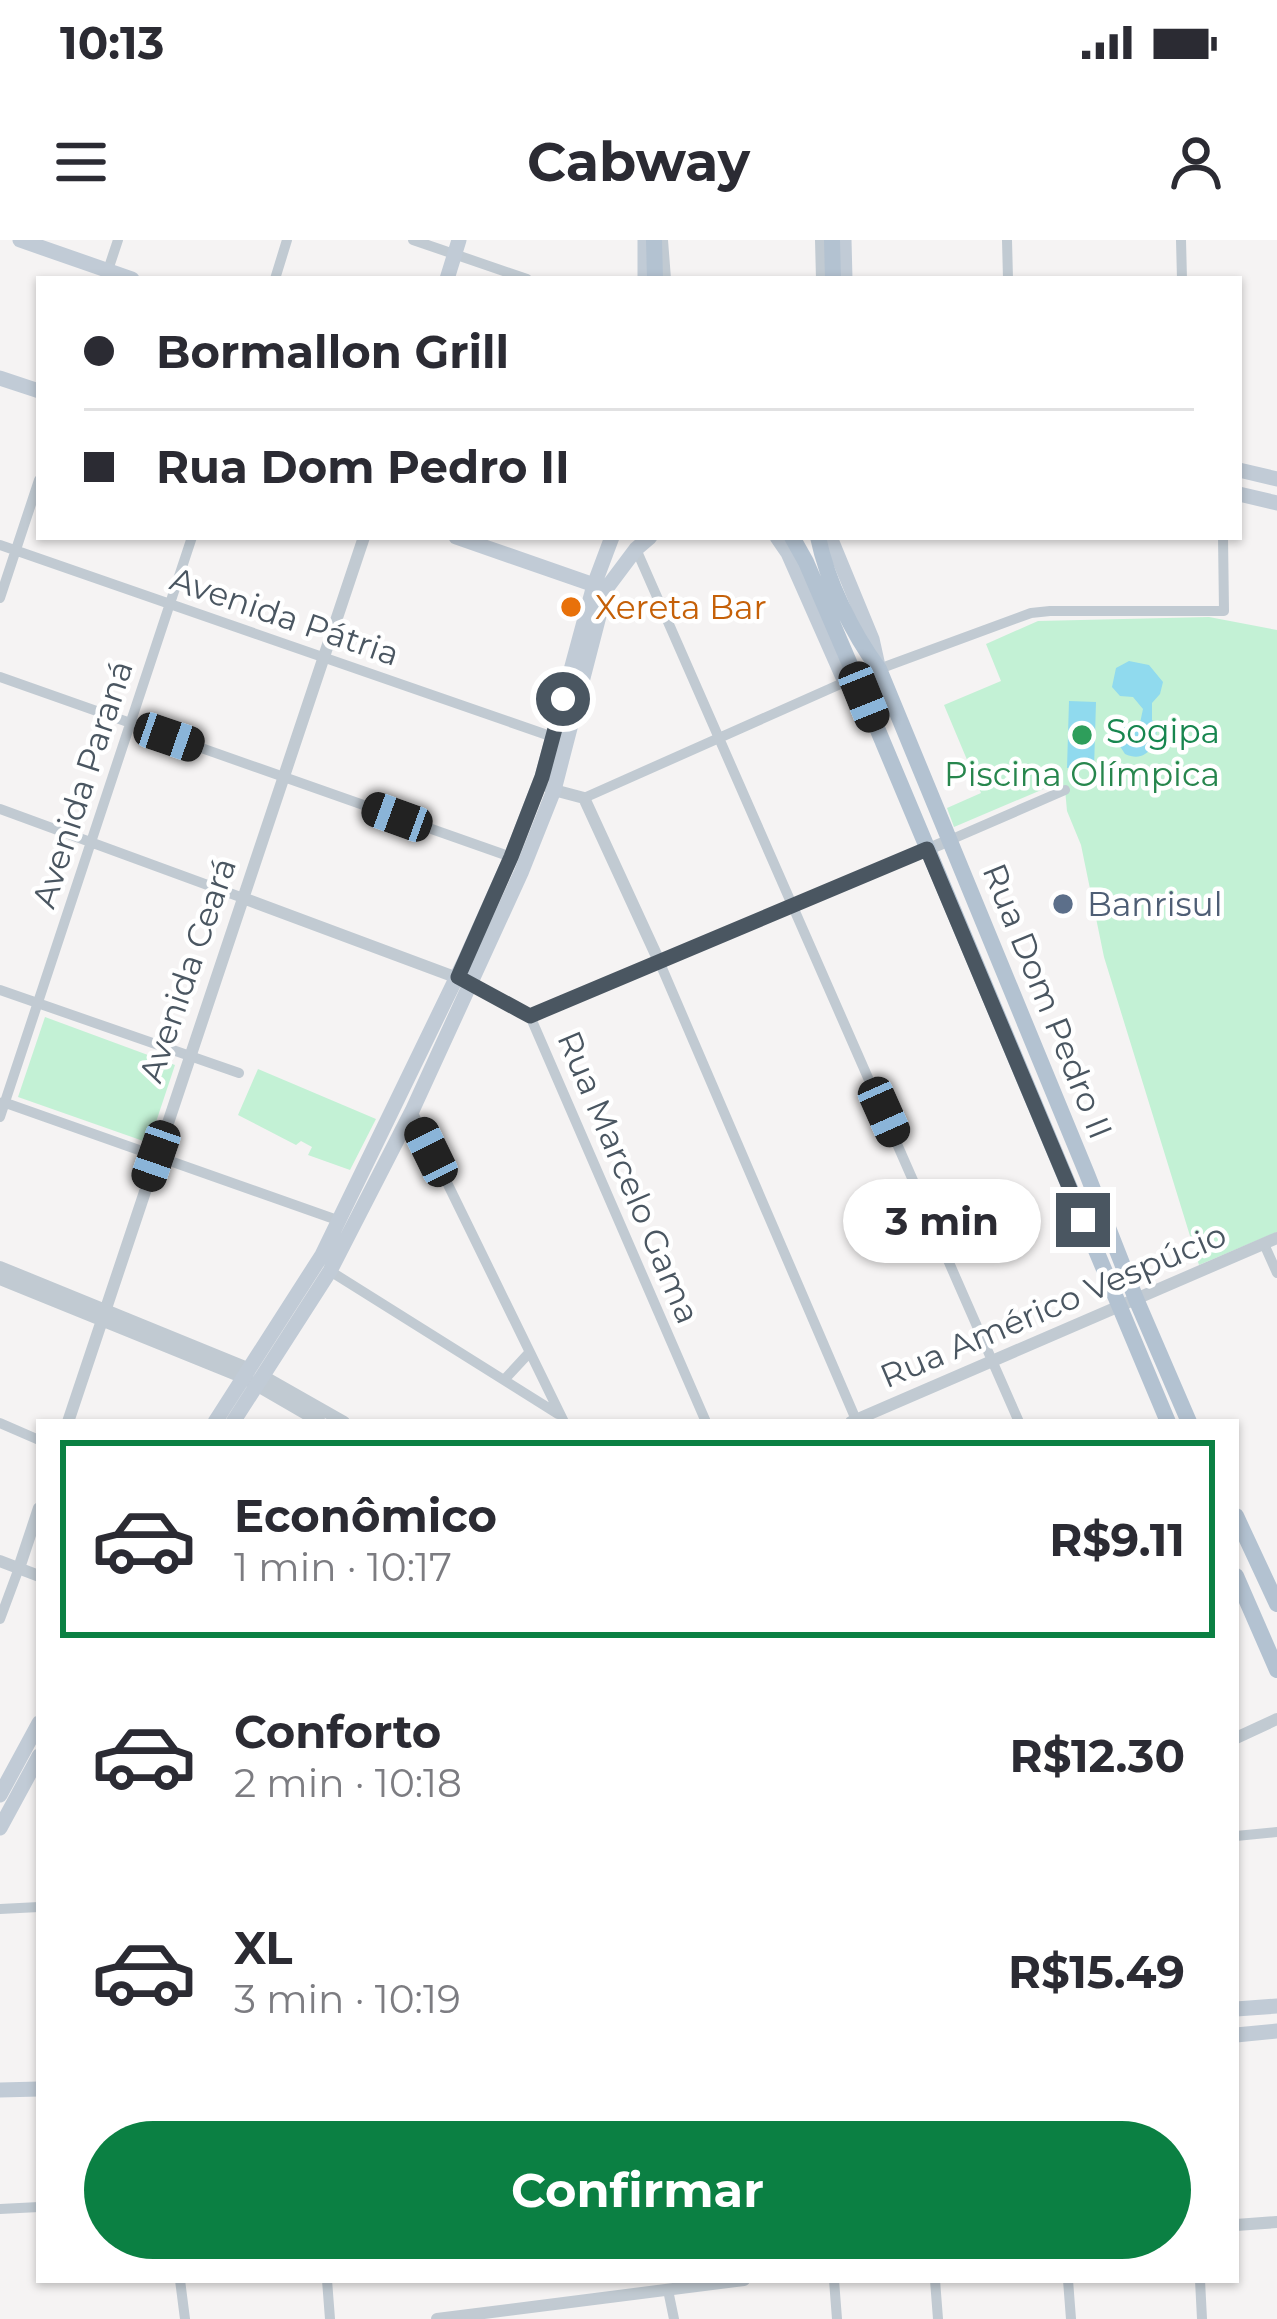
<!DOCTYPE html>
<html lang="pt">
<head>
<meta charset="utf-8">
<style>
  body { margin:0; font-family:Montserrat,sans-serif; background:#f2f2f3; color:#2b2b33; height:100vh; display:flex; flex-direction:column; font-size:45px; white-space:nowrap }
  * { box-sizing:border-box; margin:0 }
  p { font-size:39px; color:#7c7c81 }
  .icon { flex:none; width:66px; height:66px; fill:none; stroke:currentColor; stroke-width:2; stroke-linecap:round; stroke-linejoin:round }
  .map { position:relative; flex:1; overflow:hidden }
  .sheet { position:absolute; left:36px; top:1179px; width:1203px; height:864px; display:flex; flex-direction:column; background:#fff; border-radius:0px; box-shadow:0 3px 9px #0004 }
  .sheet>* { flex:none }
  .guide { position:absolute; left:36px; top:36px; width:1206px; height:264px; border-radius:0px; box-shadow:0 3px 9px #0004; display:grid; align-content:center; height:264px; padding:0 48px; background:#fff }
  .end { position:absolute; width:54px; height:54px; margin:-27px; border:15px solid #4a5661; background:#fff; box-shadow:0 0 0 6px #fff }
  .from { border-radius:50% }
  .bubble { position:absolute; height:84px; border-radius:42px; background:#fff; box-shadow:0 3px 9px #0004; font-size:39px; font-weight:700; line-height:84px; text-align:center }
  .car { position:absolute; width:36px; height:72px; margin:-36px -18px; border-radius:15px; box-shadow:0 0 9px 3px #0007; background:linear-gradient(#222 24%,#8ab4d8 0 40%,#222 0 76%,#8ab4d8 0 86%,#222 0) }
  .guide b { display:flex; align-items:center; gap:42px; height:114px; font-size:45px }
  .guide b+b { border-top:3px solid #e1e1e2 }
  .guide i { width:30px; height:30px; background:#2b2b33 }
  ul { padding:21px 0 0; list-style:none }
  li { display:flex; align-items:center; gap:36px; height:198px; margin:0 24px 18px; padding:0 24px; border:6px solid transparent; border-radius:0px }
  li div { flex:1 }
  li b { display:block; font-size:45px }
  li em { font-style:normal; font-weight:700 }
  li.selected { border-color:#0b8043 }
  li>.icon { width:108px; height:108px; stroke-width:1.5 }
  .button { display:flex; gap:24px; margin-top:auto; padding:24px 48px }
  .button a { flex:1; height:138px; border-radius:72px; background:#0b8043; color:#fff; font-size:48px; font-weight:700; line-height:138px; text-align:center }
  .status { display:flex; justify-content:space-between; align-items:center; height:84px; padding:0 60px; background:#fff; direction:ltr }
  .status svg { height:33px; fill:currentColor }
  header { display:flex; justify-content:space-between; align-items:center; height:156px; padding:0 48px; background:#fff; font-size:54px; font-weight:700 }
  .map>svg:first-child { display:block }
  .green { fill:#c3f1d5 }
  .water { fill:#90daee }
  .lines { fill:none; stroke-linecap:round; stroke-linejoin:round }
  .minor { stroke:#c1cad2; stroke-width:10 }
  .tertiary { stroke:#c1cad2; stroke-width:12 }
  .secondary { stroke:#c1cbd6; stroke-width:15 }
  .primary { stroke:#b3c2d1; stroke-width:16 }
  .route { stroke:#4a5661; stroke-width:15 }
  .food-dot { fill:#e8710a; stroke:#fff; stroke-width:4.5 }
  .leisure-dot { fill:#2e9e5b; stroke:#fff; stroke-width:4.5 }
  .service-dot { fill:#5c6f8a; stroke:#fff; stroke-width:4.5 }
  .labels { text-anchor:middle; stroke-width:9; stroke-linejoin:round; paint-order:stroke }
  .food-label { font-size:33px; fill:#c56008; stroke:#fff; text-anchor:start }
  .street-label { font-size:33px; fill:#4a5661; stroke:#fff }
  .park-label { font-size:33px; fill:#17864f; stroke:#fff }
  .leisure-label { font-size:33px; fill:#27864d; stroke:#fff }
  .service-label { font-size:33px; fill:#4e5e75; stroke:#fff; text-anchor:start }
</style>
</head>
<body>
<div class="status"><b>10:13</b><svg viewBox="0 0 49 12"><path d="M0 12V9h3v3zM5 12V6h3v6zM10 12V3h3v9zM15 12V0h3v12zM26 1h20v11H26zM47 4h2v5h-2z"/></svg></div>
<header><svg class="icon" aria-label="menu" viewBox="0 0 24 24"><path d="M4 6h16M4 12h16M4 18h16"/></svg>Cabway<svg class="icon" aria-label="person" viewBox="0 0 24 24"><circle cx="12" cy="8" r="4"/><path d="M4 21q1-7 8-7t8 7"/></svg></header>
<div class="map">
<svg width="1277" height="2079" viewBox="0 0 1277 2079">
  <rect width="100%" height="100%" fill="#f5f3f3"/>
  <path class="green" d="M 1209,377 L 1277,390 L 1277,992 L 1199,1025 L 1104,717 L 1081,605 L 1067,571 L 1065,549 L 1046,548 L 954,587 L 947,568 L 981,553 L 944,465 L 1001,441 L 986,404 L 1038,381 Z
    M 45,777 L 175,825 L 149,903 L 18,857 Z
    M 258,829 L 376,879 L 350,930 L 308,915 L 312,907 L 301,901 L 296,905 L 238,875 Z"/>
  <path class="water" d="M 1129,421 L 1149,425 L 1163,442 L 1160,454 L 1152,463 L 1152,480 L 1157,485 C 1157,505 1146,524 1125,514 L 1116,500 L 1119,488 L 1126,484 L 1135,486 L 1140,483 L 1143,469 L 1133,457 L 1120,456 L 1112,447 L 1116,428 Z
    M 1069,461 L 1096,462 L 1094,529 L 1067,528 Z"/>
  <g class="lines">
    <path class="minor" d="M 413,0 L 527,39
      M 663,0 L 666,39
      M 820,0 L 821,39
      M 1007,0 L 1008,39
      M 1181,0 L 1182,39
      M 105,39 L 118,0
      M 275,39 L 287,0
      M 0,305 L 553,497
      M 636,309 L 1019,1182
      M 0,358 L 39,240
      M 879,429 L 1031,373 L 1050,371 L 1224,371 L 1223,297
      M 0,437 L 511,617
      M 584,558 L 845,442
      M 0,569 L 243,658
      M 950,600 L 1065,550
      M 659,721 L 857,1182
      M 0,750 L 239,833
      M 530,776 L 706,1182
      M 3,862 L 340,981
      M 412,871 L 564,1182
      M 0,877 L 192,297
      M 1264,1004 L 1277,1033
      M 330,1031 L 558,1174
      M 504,1140 L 529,1113
      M 0,1183 L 39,1200
      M 0,1379 L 19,1328
      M 1236,1596 L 1277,1592
      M 0,1669 L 39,1667
      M 0,1969 L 39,1967
      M 180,2040 L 185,2079
      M 327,2040 L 330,2079
      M 834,2040 L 837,2079
      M 935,2040 L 938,2079
      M 1068,2040 L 1071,2079
      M 1200,2040 L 1202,2079
      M 668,2050 L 674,2079"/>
    <path class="tertiary" d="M 550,549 L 584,558 L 659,721
      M 243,658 L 471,743 L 530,776 L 950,600
      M 0,1027 L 250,1129
      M 0,1039 L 244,1138 L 320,1182
      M 263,1136 L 344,1182
      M 68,1182 L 364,297
      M 851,1182 L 1277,998
      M 0,1321 L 39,1336
      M 19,1328 L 39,1268
      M 1236,1498 L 1277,1479
      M 1236,1985 L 1277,1982
      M 437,2079 L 744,2040"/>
    <path class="secondary" d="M 20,0 L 132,39
      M 645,0 L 645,39
      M 844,0 L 845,39
      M 447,39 L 459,0
      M 0,138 L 39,151
      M 1239,230 L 1277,239
      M 1239,254 L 1277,263
      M 456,297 L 600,347
      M 777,297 L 788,313 L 845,442 L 862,456
      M 830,297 L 872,399 L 878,426
      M 215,1182 L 322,1015 L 465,720 L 511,617 L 542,537 L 594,345 L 612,297
      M 233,1182 L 330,1031 L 412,871 L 521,633 L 554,550 L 606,349 L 636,309 L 650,297
      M 0,1555 L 39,1483
      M 0,1588 L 39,1516
      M 1236,1769 L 1277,1766
      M 1236,1795 L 1277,1791
      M 0,1850 L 39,1849"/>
    <path class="primary" d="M 654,0 L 655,39
      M 832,0 L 833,39
      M 792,297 L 806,322 L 864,457 L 1168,1182
      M 818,297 C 827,341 852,393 879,429 L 1087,934 L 1136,1059 L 1189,1182
      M 1236,1276 L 1277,1364
      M 1236,1336 L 1277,1430"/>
  </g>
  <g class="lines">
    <path class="route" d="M 563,459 L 542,537 L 511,617 L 458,737 L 530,776 L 927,609 L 1083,980"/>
  </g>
  <circle class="food-dot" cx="571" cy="367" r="12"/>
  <circle class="leisure-dot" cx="1082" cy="495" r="12"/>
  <circle class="service-dot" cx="1063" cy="664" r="12"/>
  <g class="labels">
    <g class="food-label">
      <text x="595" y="379">Xereta Bar</text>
    </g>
    <g class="street-label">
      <text transform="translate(285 376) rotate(19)" y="12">Avenida Pátria</text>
      <text transform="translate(82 544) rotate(-72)" y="12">Avenida Paraná</text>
      <text transform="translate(187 730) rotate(-71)" y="12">Avenida Ceará</text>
      <text transform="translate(1048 761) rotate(68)" y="12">Rua Dom Pedro II</text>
      <text transform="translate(629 937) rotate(67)" y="12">Rua Marcelo Gama</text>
      <text transform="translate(1053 1065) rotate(-23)" y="12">Rua Américo Vespúcio</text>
    </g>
    <g class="park-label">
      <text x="1163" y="503">Sogipa</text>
    </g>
    <g class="leisure-label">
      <text x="1082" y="546">Piscina Olímpica</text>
    </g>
    <g class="service-label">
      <text x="1087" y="676">Banrisul</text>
    </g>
  </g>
</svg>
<i class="end from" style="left:563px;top:459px"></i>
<i class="end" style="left:1083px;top:980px"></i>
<div class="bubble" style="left:843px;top:939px;width:198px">3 min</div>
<i class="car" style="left:864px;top:457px;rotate:158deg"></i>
<i class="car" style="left:169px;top:497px;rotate:109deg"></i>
<i class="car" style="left:397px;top:577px;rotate:290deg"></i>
<i class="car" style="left:884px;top:872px;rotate:156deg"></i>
<i class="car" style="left:431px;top:912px;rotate:334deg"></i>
<i class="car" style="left:156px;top:916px;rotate:199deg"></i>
<div class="guide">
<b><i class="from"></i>Bormallon Grill</b>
<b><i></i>Rua Dom Pedro II</b>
</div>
<section class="sheet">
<ul>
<li class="selected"><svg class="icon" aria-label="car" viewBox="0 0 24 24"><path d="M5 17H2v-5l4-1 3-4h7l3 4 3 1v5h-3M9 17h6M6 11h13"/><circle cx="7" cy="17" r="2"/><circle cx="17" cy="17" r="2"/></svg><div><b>Econômico</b><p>1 min · 10:17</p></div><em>R$9.11</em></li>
<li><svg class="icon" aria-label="car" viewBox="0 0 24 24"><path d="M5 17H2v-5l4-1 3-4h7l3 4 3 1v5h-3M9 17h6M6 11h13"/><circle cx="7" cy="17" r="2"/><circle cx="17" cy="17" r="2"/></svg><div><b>Conforto</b><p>2 min · 10:18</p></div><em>R$12.30</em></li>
<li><svg class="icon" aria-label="car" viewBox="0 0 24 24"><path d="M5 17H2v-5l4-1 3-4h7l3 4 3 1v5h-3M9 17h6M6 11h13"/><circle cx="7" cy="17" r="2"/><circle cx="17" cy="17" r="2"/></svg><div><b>XL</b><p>3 min · 10:19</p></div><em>R$15.49</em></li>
</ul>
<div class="button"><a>Confirmar</a></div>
</section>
</div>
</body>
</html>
